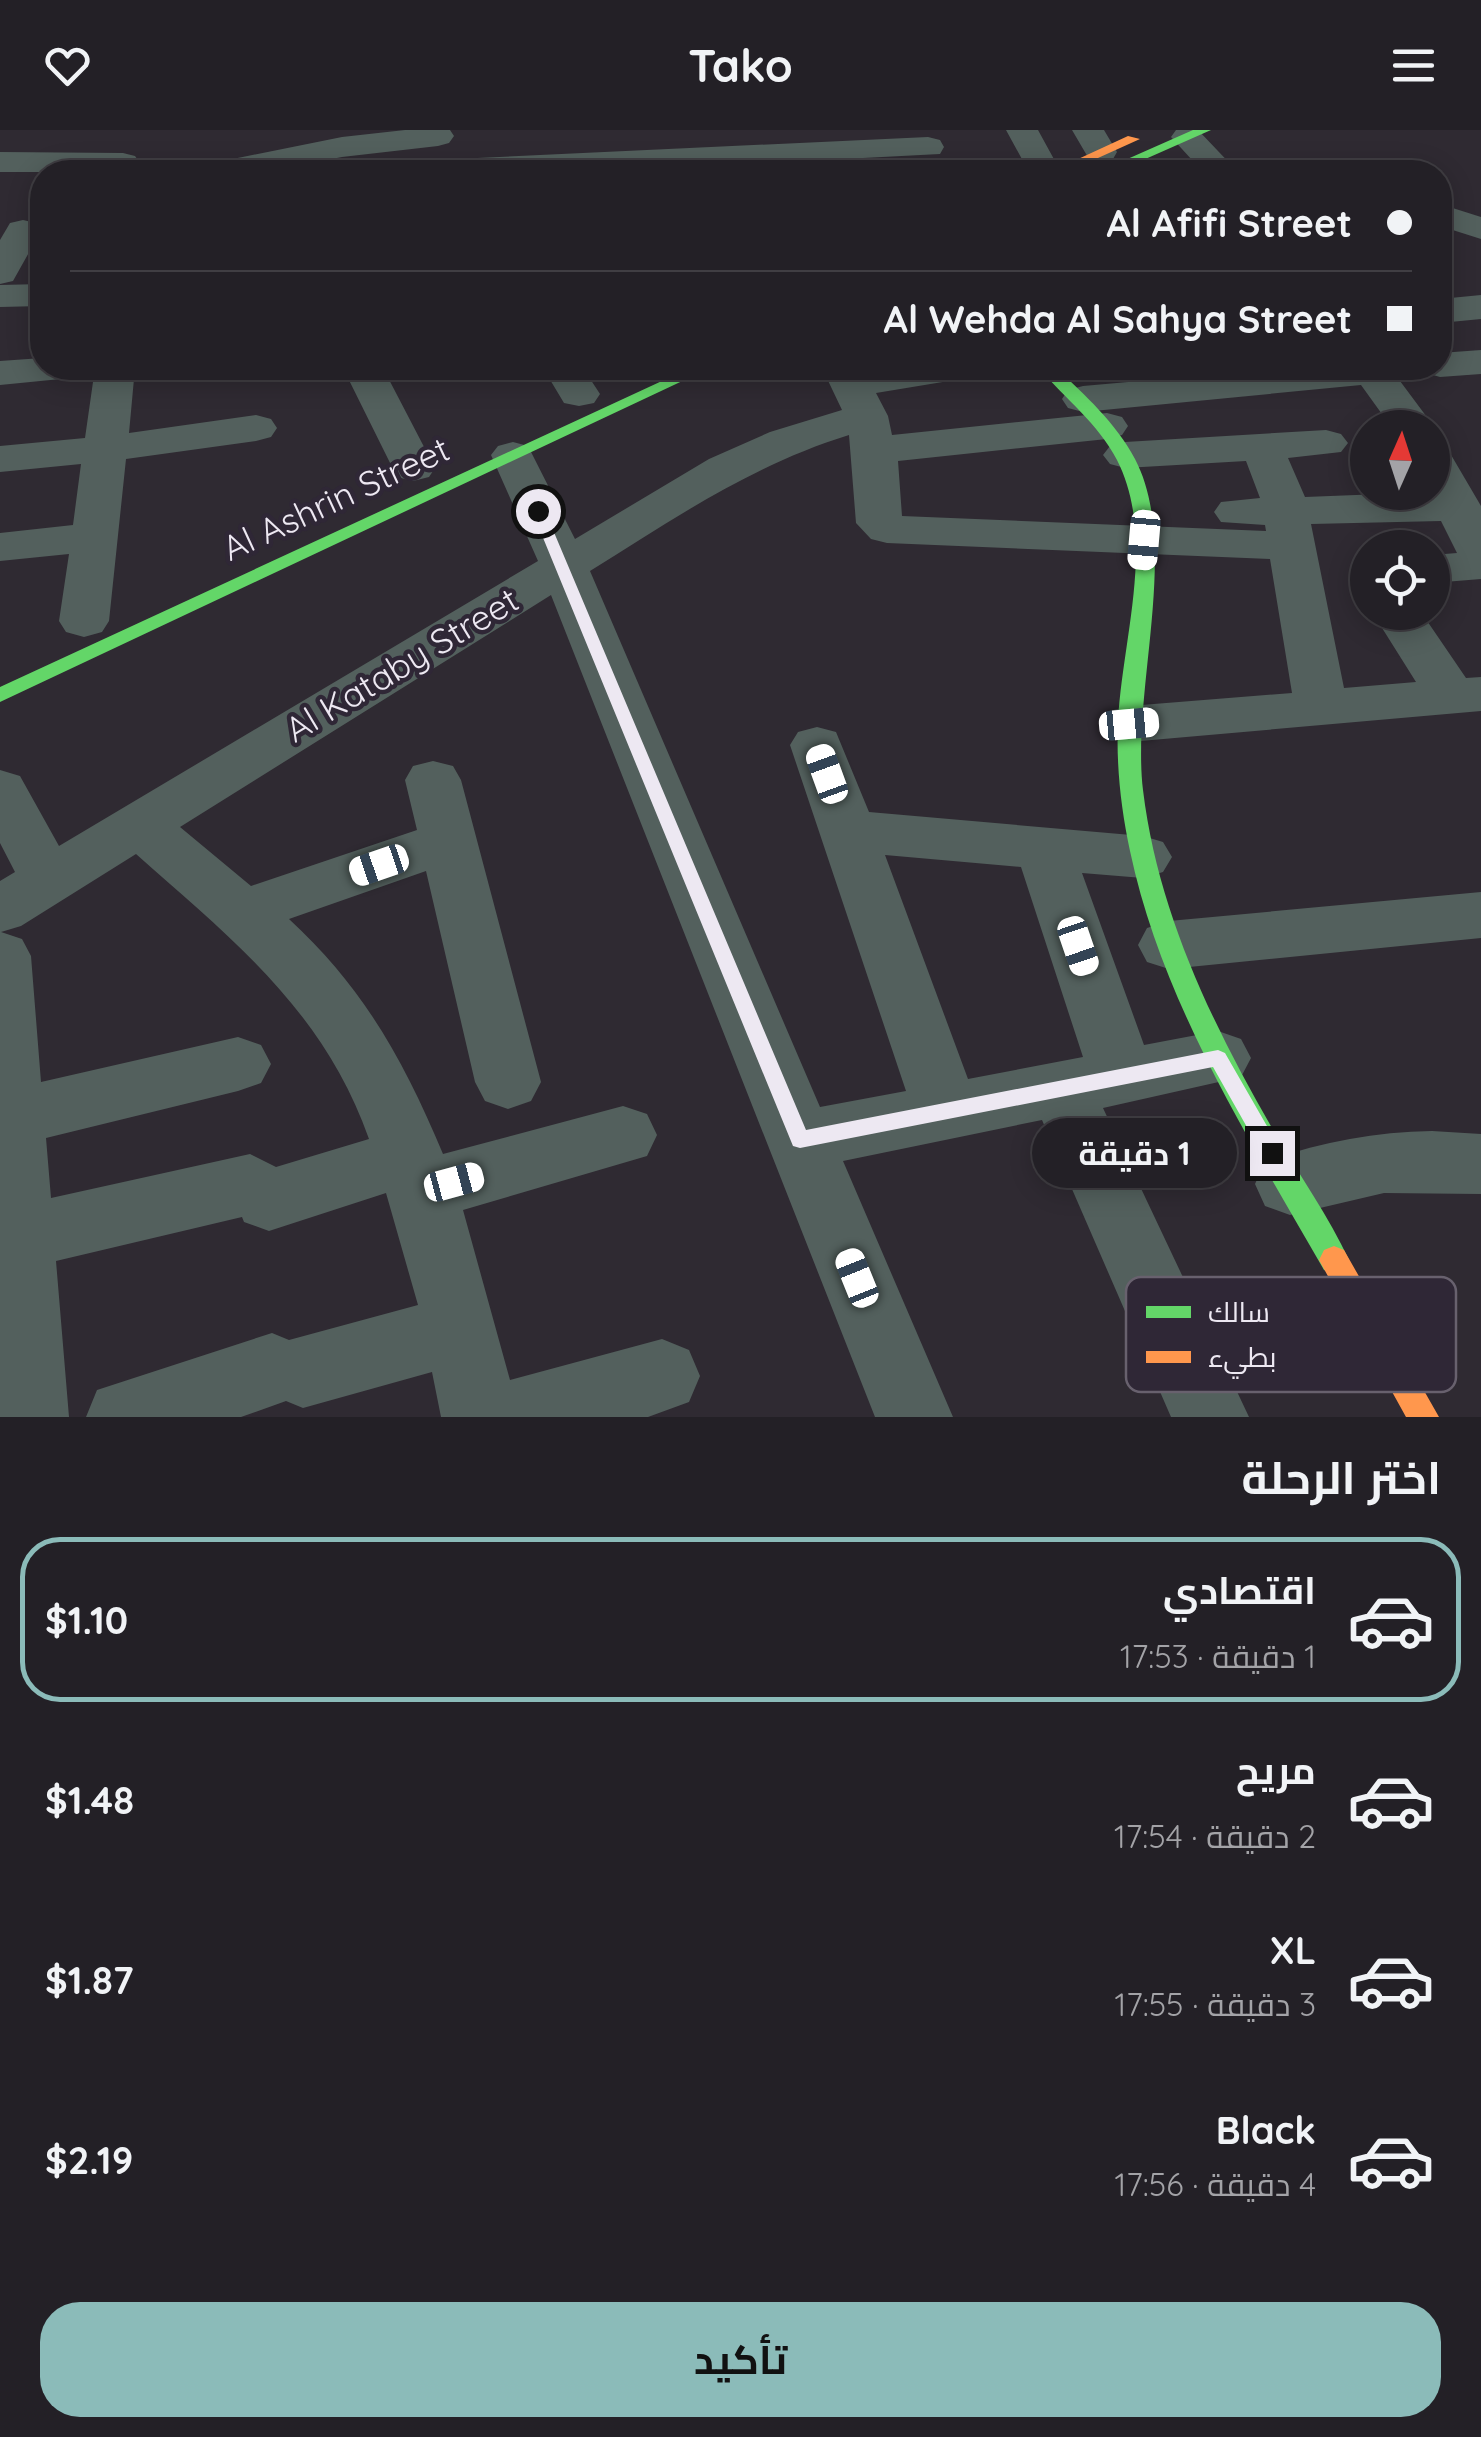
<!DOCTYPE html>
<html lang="ar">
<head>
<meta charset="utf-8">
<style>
  body { margin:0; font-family:Quicksand,Cairo,sans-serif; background:#2f2d32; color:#f1f3f6; direction:rtl; height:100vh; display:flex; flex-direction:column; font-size:38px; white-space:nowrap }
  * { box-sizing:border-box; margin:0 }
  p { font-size:32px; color:#a3a3a7 }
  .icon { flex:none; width:55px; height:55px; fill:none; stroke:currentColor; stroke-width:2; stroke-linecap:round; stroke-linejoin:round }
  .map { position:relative; height:1287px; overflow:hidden; direction:ltr }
  .side { display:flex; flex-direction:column; background:#232026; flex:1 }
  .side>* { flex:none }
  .top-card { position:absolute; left:30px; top:30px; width:1422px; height:220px; border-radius:40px; box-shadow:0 5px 25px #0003,0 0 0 2px #403e43; direction:rtl; display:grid; align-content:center; height:220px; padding:0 40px; background:#232026 }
  .needle { width:65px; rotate:3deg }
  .fabs { position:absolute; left:1350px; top:280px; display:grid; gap:20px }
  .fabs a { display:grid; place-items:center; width:100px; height:100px; border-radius:50%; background:#232026; box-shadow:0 5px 25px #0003,0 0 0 2px #403e43; font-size:50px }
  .end { position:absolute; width:45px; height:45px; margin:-22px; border:12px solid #ede8f2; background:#111; box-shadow:0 0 0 5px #111 }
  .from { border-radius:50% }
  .bubble { position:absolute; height:70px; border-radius:35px; background:#232026; box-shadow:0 5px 25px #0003,0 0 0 2px #403e43; font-size:32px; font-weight:700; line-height:70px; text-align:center; direction:rtl }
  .car { position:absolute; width:30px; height:60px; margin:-30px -15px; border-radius:12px; box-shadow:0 0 8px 2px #0007; background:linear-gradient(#fff 24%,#345 0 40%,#fff 0 76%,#345 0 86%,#fff 0) }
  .top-card b { display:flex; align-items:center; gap:35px; height:95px; font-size:38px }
  .top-card b+b { border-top:2px solid #403e43 }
  .top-card i { width:25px; height:25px; background:#f1f3f6 }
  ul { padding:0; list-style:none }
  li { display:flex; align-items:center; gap:30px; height:165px; margin:0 20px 15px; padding:0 20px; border:5px solid transparent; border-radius:40px }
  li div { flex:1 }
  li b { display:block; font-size:38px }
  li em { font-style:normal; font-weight:700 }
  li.selected { border-color:#8bbbb9 }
  li>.icon { width:90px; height:90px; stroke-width:1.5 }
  h2 { padding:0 40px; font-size:45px; line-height:120px }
  .action { display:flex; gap:20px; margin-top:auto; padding:20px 40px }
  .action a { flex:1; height:115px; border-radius:40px; background:#8bbbb9; color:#111; font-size:40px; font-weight:700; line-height:115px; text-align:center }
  header { display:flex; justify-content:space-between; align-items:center; height:130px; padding:0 40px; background:#232026; font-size:45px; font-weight:700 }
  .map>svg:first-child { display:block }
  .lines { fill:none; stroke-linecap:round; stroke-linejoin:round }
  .street { fill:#53605d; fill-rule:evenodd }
  .fast { fill:#63d668; fill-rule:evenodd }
  .slow { fill:#ff974d; fill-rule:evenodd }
  .route { fill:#ede8f2 }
  .labels { text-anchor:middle; stroke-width:9; stroke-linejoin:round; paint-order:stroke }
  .street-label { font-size:35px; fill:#ede8f2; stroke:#2f2736 }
  .key { fill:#2f2736; stroke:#68616e; stroke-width:2.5 }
  .key-label { font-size:28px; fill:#ede8f2 }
</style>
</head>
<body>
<header><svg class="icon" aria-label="menu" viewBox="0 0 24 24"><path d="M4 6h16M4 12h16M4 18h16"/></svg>Tako<svg class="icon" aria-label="heart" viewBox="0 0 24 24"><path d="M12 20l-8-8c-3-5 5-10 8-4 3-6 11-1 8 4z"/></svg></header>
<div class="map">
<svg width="1481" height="1287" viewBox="0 0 1481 1287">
  <rect width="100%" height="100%" fill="#2f2a32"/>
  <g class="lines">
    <path class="street" d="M 405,0 L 450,0 L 454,6 L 449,13 L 438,16 L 342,27 L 265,42 L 201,42 L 206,35 L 218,32 L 342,7 Z
      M 1006,0 L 1038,0 L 1061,42 L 1029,42 Z
      M 1072,0 L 1104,0 L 1117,22 L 1113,29 L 1089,29 Z
      M 1176,0 L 1198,0 L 1238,42 L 1203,42 L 1171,7 Z
      M 928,7 L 940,10 L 944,17 L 940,24 L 594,42 L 373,42 L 378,35 L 390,32 Z
      M 0,22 L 123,23 L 135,26 L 140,33 L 135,40 L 125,42 L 0,42 Z
      M 1440,74 L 1481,87 L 1481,109 L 1440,96 Z
      M 23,90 L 36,93 L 41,101 L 13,151 L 0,154 L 0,110 L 10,93 Z
      M 42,154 L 42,176 L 0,177 L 0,155 Z
      M 1481,165 L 1481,189 L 1440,193 L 1440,169 Z
      M 1481,220 L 1481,244 L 1440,247 L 1426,243 L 1400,251 L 1435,298 L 1432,302 L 1432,298 L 1392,298 L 1361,255 L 1083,282 L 1068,278 L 1062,269 L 1068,260 L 1083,256 L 1285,238 L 1440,238 L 1440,223 Z
      M 42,228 L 42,238 L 87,238 L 81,247 L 0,255 L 0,231 Z
      M 95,238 L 135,238 L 129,303 L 256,285 L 271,289 L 277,298 L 271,307 L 256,311 L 126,329 L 109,491 L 102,502 L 84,507 L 66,502 L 59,491 L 69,424 L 0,431 L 0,403 L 73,395 L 81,334 L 0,342 L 0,316 L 85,308 Z
      M 343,238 L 383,238 L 435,338 L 429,347 L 413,351 L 397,347 Z
      M 543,238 L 583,238 L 600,264 L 594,273 L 579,276 L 564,273 Z
      M 822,238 L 979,238 L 973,247 L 876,263 L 888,286 L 892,305 L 1107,283 L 1122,287 L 1128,296 L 1122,305 L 1107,309 L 898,331 L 902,386 L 1266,401 L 1265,395 L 1221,392 L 1214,382 L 1221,372 L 1260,368 L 1246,331 L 1125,338 L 1110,334 L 1103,325 L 1110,316 L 1125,312 L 1326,300 L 1341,304 L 1348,313 L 1341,322 L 1288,328 L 1305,367 L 1432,362 L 1432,314 L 1447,318 L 1481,376 L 1481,449 L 1432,453 L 1432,425 L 1457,423 L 1441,391 L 1311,394 L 1344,558 L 1416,552 L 1372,482 L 1421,482 L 1466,548 L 1481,547 L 1481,581 L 1129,612 L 1110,607 L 1102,594 L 1110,581 L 1129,576 L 1292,563 L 1270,429 L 887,413 L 871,409 L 856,393 L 849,305 C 752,335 675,388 590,441 L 820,977 L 906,961 L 790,615 L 798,602 L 817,597 L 836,602 L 869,682 L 1143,706 L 1163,712 L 1172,727 L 1163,742 L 1143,748 L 1082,743 L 1144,915 L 1218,901 L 1241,909 L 1251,928 L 1241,947 L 1103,978 L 1249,1287 L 1171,1287 L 1042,990 L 843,1031 L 953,1287 L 875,1287 L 551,465 L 180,697 L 251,756 L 417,700 L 405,650 L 413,636 L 433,631 L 453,636 L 461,650 L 541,952 L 531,971 L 508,979 L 485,971 L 475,952 L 426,741 L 289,789 C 364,858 404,931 443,1024 L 623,976 L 647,984 L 657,1005 L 647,1026 L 463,1080 L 510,1250 L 662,1209 L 689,1220 L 700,1246 L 689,1272 L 648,1287 L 441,1287 L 432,1242 L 303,1278 L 286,1271 L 241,1287 L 86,1287 L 97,1260 L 272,1203 L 289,1210 L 418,1175 L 386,1063 L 269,1101 L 244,1092 L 242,1087 L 56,1131 L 69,1287 L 0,1287 L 0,751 L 15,742 L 0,713 L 0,640 L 20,646 L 59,716 L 538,431 L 491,325 L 498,316 L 513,312 L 528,316 L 575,409 L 709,329 L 770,302 L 842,280 ZM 136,724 C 233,810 324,881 369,1009 L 276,1037 L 250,1024 L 51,1068 L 46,1008 L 238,961 L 261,953 L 271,934 L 261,915 L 238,907 L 41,952 L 31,826 L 22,809 L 1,802 L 21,796 ZM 885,725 L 1021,737 L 1083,927 L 968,949 Z
      M 1481,762 L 1481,808 L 1169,839 L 1147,832 L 1138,815 L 1147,798 L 1169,791 Z
      M 1432,1001 L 1481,1004 L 1481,1064 L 1384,1063 L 1290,1085 L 1265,1076 L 1255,1054 L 1265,1032 C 1320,1012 1374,1002 1432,1001 Z"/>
    <path class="fast" d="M 1193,0 L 1211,0 L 1116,42 L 1098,42 Z
      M 690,238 L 710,238 L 0,572 L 0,557 Z
      M 1039,238 L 1056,238 C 1085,265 1116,293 1135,329 C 1181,417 1131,560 1143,660 C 1158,784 1214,898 1276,1005 C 1300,1046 1329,1087 1349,1130 L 1344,1140 L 1334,1144 L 1324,1140 C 1248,1007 1162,872 1130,721 C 1121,679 1116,635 1118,592 C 1122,509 1157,409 1117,330 C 1098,293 1065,269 1039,238 Z"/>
    <path class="slow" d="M 1128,6 L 1140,9 L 1067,42 L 1050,42 Z
      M 1334,1116 L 1344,1120 L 1439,1287 L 1406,1287 L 1319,1130 L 1324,1120 Z"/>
  </g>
  <path class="route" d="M 538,377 L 545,381 L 806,1000 L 1218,920 L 1225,923 L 1279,1017 L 1279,1029 L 1265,1029 L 1213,937 L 800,1018 L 793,1016 L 532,381 Z"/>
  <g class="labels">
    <g class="street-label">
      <text transform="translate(336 369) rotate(-25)" y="12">Al Ashrin Street</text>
      <text transform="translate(402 535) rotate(-31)" y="12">Al Kataby Street</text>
    </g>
  </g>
  <rect x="1126" y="1147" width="330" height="115" rx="15" class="key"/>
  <rect x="1146" y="1176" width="45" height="12" fill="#63d668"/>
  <rect x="1146" y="1221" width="45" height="12" fill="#ff974d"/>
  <g class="key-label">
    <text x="1208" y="1192">سالك</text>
    <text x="1208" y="1237">بطيء</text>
  </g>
</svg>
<div class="fabs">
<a><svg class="needle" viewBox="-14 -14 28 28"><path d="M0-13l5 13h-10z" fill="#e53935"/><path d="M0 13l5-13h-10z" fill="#a3a3a7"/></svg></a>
<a><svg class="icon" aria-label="locate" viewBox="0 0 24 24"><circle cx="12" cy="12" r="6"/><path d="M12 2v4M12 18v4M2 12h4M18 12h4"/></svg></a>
</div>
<i class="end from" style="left:538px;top:381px"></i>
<i class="end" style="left:1272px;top:1023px"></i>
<div class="bubble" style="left:1032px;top:988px;width:205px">1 دقيقة</div>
<i class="car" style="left:1144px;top:410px;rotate:185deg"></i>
<i class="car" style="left:1129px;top:594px;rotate:85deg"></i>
<i class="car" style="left:827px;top:644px;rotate:340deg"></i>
<i class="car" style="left:379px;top:735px;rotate:251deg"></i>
<i class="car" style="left:1078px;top:816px;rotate:161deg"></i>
<i class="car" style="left:454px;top:1052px;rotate:75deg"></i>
<i class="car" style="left:857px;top:1148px;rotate:338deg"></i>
<div class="top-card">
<b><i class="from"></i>Al Afifi Street</b>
<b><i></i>Al Wehda Al Sahya Street</b>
</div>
</div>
<section class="side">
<h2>اختر الرحلة</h2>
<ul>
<li class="selected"><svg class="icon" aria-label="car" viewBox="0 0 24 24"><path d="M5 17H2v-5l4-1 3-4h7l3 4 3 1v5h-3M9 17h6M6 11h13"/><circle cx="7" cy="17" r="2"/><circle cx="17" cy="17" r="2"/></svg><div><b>اقتصادي</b><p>1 دقيقة · 17:53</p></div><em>$1.10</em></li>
<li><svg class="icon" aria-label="car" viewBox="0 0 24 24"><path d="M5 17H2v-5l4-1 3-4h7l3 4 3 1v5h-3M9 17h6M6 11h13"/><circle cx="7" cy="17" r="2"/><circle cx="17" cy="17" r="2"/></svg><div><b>مريح</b><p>2 دقيقة · 17:54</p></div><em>$1.48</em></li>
<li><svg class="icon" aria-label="car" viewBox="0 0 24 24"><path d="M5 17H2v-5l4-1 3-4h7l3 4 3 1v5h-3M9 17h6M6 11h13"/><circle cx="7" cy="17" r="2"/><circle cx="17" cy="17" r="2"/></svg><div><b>XL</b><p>3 دقيقة · 17:55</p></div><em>$1.87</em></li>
<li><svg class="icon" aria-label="car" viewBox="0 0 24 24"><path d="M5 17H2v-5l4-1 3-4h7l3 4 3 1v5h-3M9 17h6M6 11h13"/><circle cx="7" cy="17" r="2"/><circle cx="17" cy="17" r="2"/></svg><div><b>Black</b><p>4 دقيقة · 17:56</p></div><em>$2.19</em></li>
</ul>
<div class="action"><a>تأكيد</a></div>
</section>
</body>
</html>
